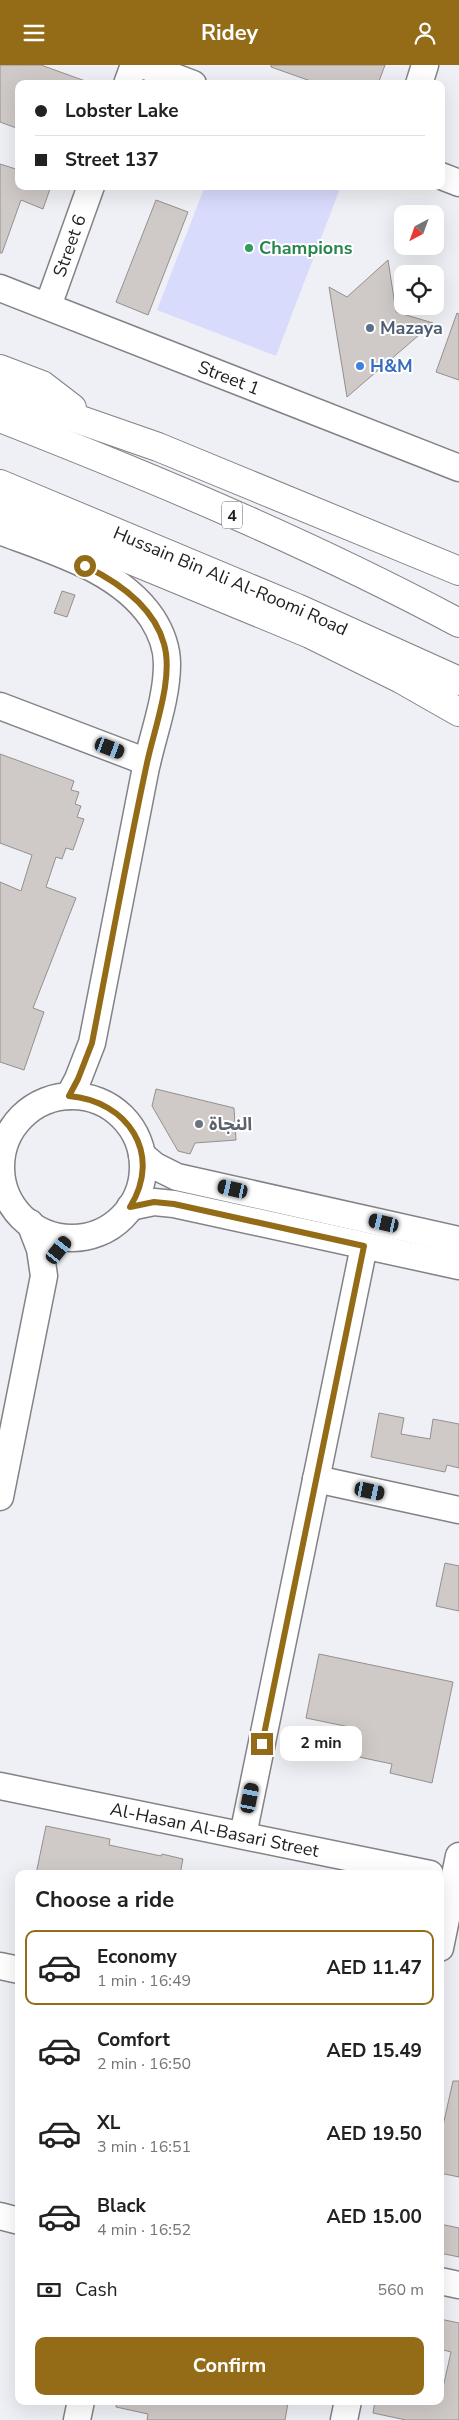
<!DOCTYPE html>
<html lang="en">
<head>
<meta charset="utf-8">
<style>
  body { margin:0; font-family:"Nunito Sans","Noto Sans Arabic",sans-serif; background:#f6f6f6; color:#222; height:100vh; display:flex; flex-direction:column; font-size:19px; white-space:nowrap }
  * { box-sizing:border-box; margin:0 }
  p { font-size:16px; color:#767676 }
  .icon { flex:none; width:28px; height:28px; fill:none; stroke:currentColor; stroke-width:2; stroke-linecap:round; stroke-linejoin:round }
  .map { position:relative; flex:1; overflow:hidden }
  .side { position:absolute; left:15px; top:1805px; width:429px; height:535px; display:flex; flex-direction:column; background:#fff; border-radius:10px; box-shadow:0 5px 20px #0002 }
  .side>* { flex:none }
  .guide { position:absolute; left:15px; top:15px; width:430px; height:110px; border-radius:10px; box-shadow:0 5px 20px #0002; display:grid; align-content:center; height:110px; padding:0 20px; background:#fff }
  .needle { width:32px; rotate:221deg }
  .controls { position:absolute; left:394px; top:140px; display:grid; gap:10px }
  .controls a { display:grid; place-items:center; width:50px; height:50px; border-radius:10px; background:#fff; box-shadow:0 5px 20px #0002; font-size:25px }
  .end { position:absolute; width:22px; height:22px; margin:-11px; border:6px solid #946b16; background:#fff; box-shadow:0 0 0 2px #fff }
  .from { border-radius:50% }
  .bubble { position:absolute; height:35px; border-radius:10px; background:#fff; box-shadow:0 5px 20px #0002; font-size:16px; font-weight:700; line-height:35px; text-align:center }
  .car { position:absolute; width:15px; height:30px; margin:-15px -8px; border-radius:6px; box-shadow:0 0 4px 1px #0007; background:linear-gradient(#222 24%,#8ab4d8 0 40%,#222 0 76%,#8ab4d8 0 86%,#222 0) }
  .guide b { display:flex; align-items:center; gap:18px; height:48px; font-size:19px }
  .guide b+b { border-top:1px solid #e0e0e0 }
  .guide i { width:12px; height:12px; background:#222 }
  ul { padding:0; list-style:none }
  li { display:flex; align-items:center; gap:15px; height:75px; margin:0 10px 8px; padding:0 10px; border:2px solid transparent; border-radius:10px }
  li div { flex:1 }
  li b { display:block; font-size:19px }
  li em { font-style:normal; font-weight:700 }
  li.active { border-color:#946b16 }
  li>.icon { width:45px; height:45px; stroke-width:1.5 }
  h2 { padding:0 20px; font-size:22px; line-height:60px }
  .pay { display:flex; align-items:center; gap:12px; height:55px; padding:0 20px; font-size:19px }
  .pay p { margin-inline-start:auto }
  .action { display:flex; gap:10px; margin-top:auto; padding:10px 20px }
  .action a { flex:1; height:58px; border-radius:10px; background:#946b16; color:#fff; font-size:20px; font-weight:700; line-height:58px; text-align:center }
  header { display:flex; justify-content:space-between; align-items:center; height:65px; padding:0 20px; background:#946b16; color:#fff; font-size:22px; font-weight:700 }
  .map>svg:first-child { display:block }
  .green { fill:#d9dbfd }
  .building { fill:#cfcac7; stroke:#95908d }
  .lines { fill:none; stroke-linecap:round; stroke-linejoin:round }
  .minor-casing { stroke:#828287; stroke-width:29 }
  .highway-casing { stroke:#828287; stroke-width:30 }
  .minor { stroke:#fff; stroke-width:26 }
  .highway { stroke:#fff; stroke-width:28 }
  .route { stroke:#946b16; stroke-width:6 }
  .leisure-dot { fill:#2e9e5b; stroke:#fff; stroke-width:2 }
  .service-dot { fill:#5c6f8a; stroke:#fff; stroke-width:2 }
  .shop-dot { fill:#3f7fe0; stroke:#fff; stroke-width:2 }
  .worship-dot { fill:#6b7280; stroke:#fff; stroke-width:2 }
  .labels { text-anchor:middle; stroke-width:4; stroke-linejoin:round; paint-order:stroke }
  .shield { fill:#fff; stroke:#646466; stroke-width:1 }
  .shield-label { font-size:16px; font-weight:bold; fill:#222224 }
  .street-label { font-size:18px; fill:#222224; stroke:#fff }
  .leisure-label { font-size:18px; font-weight:bold; fill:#27864d; stroke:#fff; text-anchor:start }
  .service-label { font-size:18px; font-weight:bold; fill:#4e5e75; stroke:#fff; text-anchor:start }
  .shop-label { font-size:18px; font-weight:bold; fill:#366cbe; stroke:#fff; text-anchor:start }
  .worship-label { font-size:18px; font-weight:bold; fill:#5b616d; stroke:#fff; text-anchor:start }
</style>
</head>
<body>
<header><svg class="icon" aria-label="menu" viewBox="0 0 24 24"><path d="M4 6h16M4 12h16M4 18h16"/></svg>Ridey<svg class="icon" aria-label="person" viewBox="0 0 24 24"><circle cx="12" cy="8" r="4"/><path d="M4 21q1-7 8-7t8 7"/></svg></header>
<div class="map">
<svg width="459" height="2355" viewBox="0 0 459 2355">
  <rect width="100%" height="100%" fill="#eff0f5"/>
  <path class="green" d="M 205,121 L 341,121 L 276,291 L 157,245 Z"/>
  <path class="building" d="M 0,0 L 41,0 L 88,17 L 88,19 L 19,19 L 19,64 L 0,57 Z
    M 271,0 L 385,0 L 378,19 L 319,19 L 271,2 Z
    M 0,99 L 19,105 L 19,121 L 51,121 L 43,144 L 21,135 L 2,188 L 0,188 Z
    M 156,135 L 188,147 L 148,250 L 116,237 Z
    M 388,195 L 396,247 L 433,258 L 347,332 L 329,222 L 347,232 Z
    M 457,248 L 459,249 L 459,315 L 436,307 Z
    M 62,526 L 75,530 L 67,552 L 54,548 Z
    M 0,689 L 74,716 L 71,725 L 79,727 L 75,739 L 81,741 L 77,752 L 84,754 L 73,785 L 66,783 L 62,794 L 56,792 L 46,822 L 76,833 L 33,943 L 44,947 L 24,1005 L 0,997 L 0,817 L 21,826 L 32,790 L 0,778 Z
    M 156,1024 L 234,1043 L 236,1075 L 195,1078 L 190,1089 L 178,1086 L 152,1041 Z
    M 379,1348 L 404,1353 L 401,1369 L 430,1374 L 433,1354 L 459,1359 L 459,1403 L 447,1400 L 445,1407 L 371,1392 Z
    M 445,1498 L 459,1501 L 459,1546 L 436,1541 Z
    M 319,1589 L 453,1617 L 432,1718 L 390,1708 L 392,1699 L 354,1691 L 359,1664 L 306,1653 Z
    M 46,1761 L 110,1774 L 109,1780 L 161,1791 L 162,1789 L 183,1794 L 180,1809 L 36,1809 Z
    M 453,2016 L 459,2016 L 459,2112 L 440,2108 L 440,2074 Z
    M 440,2159 L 459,2163 L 459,2192 L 440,2188 Z
    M 440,2254 L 459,2258 L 459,2355 L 406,2355 L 373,2348 L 375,2336 L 440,2336 L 451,2287 L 440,2284 Z
    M 117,2336 L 280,2336 L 288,2338 L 285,2355 L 147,2355 L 148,2349 L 116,2342 Z"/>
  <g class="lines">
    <g class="minor-casing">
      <g id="minor">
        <path d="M 143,0 L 193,19"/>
        <path d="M 127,19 L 134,0"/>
        <path d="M 419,19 L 425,0"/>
        <path d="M 441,111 L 459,118"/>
        <path id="s1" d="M 0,223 L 459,403"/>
        <path id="s2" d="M 48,241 L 91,121"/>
        <path d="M 0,466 C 52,486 119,504 152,553 C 161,567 167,583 167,599 C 167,635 152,672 145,707 C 127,797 109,887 92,978 L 78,1014 L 69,1031"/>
        <path d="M 0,641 L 147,697"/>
        <circle cx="72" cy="1102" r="71"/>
        <path d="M 142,1090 L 155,1101 L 177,1112 L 459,1175"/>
        <path d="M 130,1142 L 154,1137 L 174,1139 L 459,1201"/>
        <path d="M 316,1414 L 459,1445"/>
        <path d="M 0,1432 L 44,1211 L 40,1184 L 30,1158"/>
        <path id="s3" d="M 0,1721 L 430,1809"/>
        <path d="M 243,1770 L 364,1181"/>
        <path d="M 440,1883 L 459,1791"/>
        <path d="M 0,1901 L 19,1905"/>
        <path d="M 0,2151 L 19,2156"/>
        <path d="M 440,2216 L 459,2220"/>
        <path d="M 77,2355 L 81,2336"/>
        <path d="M 344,2355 L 348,2336"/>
      </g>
    </g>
    <g class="highway-casing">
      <g id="highway">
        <path d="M 0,304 L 42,320 L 72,343"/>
        <path d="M 0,327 L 158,382 L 459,506"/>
        <path d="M 0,353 C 156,414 311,479 459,558"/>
        <path id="s4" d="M 0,419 L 297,543 L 459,616"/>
        <path d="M 0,441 L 310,569 L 401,614 L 459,647"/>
      </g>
    </g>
    <use href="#minor" class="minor"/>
    <use href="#highway" class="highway"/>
  </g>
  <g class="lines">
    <path class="route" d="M 85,501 C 118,517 154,542 164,579 C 174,613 154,664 147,698 C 127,791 110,885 92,978 L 78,1014 L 69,1031 C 128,1036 163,1089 130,1142 L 154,1137 L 174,1139 L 364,1181 L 262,1679"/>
  </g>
  <circle class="leisure-dot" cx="249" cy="183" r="5"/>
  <circle class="service-dot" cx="370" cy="263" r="5"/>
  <circle class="shop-dot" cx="360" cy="301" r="5"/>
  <circle class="worship-dot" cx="199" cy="1059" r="5"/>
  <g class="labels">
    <rect class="shield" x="222" y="436.5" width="20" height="27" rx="4"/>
    <g class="shield-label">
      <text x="232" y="456">4</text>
    </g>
    <g class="street-label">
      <text dy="6" stroke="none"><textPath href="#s2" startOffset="64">Street 6</textPath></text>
      <text dy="6" stroke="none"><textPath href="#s1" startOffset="246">Street 1</textPath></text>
      <text dy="6" stroke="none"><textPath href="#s4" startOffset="250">Hussain Bin Ali Al-Roomi Road</textPath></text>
      <text dy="6" stroke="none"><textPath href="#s3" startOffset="219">Al-Hasan Al-Basari Street</textPath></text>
    </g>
    <g class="leisure-label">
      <text x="259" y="189">Champions</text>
    </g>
    <g class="service-label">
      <text x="380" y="269">Mazaya</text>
    </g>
    <g class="shop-label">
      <text x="370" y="307">H&amp;M</text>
    </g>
    <g class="worship-label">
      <text x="209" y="1065">النجاة</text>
    </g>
  </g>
</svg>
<div class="controls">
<a><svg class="needle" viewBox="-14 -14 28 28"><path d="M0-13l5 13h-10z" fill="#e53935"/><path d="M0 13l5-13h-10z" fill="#767676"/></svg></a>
<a><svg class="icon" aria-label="locate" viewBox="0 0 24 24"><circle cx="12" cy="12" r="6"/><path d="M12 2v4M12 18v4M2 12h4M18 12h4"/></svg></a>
</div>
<i class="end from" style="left:85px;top:501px"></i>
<i class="end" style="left:262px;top:1679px"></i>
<div class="bubble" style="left:280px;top:1661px;width:82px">2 min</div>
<i class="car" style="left:110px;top:683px;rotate:111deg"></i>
<i class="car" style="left:233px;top:1124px;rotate:283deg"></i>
<i class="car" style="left:384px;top:1158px;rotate:283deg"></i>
<i class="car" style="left:59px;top:1185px;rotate:39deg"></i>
<i class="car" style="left:370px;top:1426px;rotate:102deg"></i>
<i class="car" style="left:250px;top:1733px;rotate:11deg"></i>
<div class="guide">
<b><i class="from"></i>Lobster Lake</b>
<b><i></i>Street 137</b>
</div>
<section class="side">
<h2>Choose a ride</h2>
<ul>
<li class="active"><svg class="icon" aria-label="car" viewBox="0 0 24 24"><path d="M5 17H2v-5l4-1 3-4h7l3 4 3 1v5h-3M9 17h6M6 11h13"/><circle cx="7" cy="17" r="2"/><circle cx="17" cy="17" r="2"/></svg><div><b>Economy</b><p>1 min · 16:49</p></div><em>AED 11.47</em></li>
<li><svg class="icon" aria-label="car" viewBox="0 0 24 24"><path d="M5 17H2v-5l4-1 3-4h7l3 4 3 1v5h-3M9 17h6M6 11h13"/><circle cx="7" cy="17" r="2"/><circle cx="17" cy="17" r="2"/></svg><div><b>Comfort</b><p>2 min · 16:50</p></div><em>AED 15.49</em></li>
<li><svg class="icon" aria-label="car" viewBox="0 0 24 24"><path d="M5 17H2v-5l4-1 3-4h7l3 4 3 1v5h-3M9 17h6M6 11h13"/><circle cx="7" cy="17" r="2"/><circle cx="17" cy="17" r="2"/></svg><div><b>XL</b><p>3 min · 16:51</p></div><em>AED 19.50</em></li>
<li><svg class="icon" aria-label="car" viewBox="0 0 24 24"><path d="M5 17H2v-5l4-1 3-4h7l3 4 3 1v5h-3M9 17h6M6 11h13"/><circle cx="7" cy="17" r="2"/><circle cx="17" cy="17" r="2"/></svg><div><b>Black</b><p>4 min · 16:52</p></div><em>AED 15.00</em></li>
</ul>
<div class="pay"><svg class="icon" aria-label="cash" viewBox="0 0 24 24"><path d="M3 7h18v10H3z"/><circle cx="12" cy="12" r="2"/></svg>Cash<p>560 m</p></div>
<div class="action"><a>Confirm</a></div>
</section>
</div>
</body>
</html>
